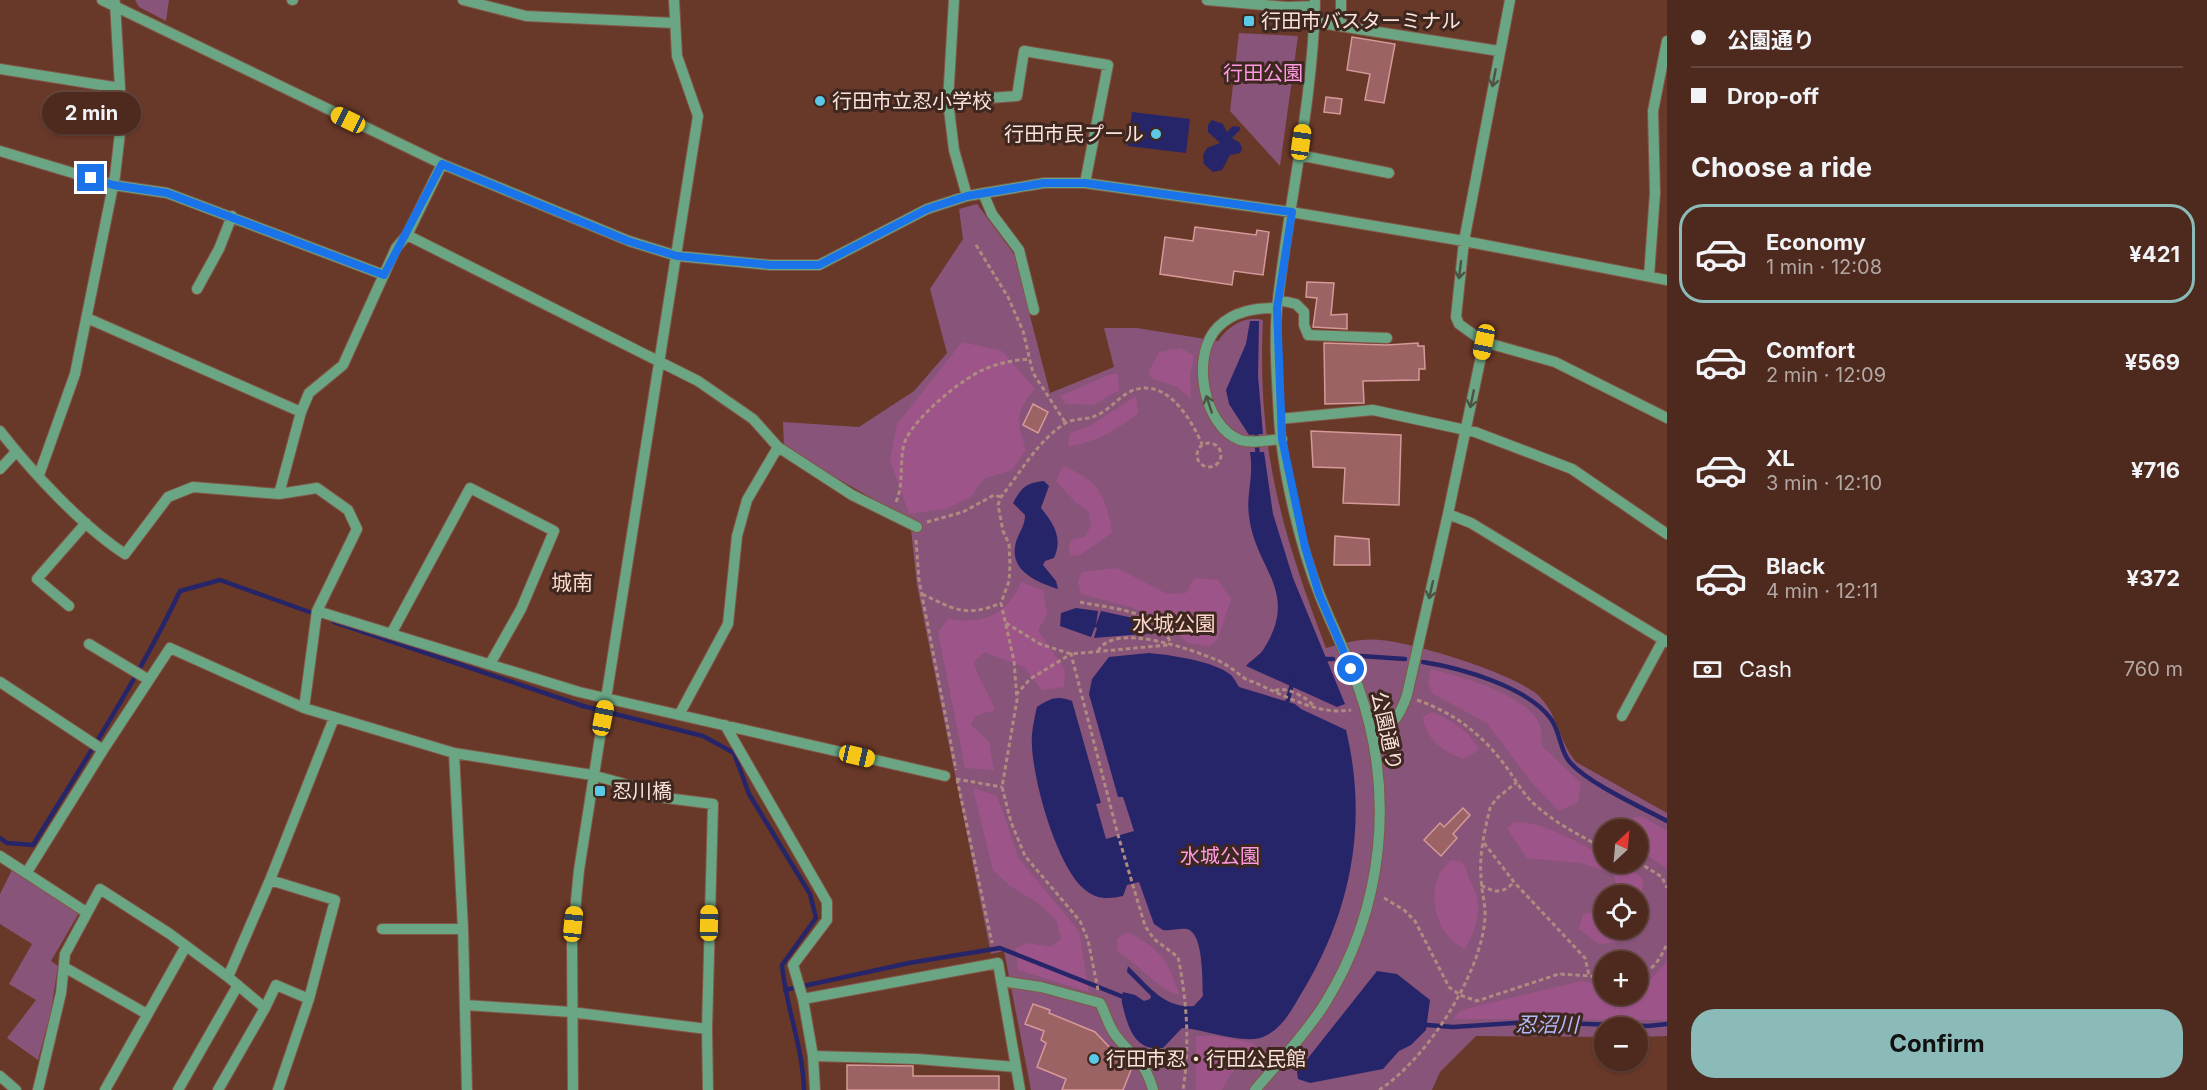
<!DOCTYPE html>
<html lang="en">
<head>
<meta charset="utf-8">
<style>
  body { margin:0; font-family:Inter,"Noto Sans JP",sans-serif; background:#58362b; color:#f1f3f6; height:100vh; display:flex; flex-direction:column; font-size:22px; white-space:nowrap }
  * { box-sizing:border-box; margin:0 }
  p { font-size:20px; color:#b3a7a4 }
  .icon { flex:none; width:33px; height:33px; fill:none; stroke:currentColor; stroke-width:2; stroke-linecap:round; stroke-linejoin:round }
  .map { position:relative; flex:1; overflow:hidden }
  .side { display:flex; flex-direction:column; background:#4e2a1e; width:540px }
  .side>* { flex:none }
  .banner { display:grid; align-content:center; height:132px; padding:0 24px; background:#4e2a1e }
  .needle { width:39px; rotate:26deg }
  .fabs { position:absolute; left:1594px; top:819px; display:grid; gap:12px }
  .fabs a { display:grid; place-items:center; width:54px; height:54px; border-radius:50%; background:#4e2a1e; box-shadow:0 2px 4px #0004,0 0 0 2px #65463c; font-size:30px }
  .end { position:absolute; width:27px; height:27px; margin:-14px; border:8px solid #1a73e8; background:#fff; box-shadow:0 0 0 3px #fff }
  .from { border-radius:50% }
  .bubble { position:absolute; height:42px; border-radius:21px; background:#4e2a1e; box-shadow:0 2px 4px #0004,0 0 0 2px #65463c; font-size:20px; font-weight:700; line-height:42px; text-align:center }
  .car { position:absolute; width:18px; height:36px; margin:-18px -9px; border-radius:8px; box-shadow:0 0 4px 2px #0007; background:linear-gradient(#f5c518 24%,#345 0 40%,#f5c518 0 76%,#345 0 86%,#f5c518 0) }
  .banner b { display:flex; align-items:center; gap:21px; height:57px; font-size:22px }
  .banner b+b { border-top:2px solid #65463c }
  .banner i { width:15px; height:15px; background:#f1f3f6 }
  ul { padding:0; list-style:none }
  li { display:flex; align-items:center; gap:18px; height:99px; margin:0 12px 9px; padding:0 12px; border:3px solid transparent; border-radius:24px }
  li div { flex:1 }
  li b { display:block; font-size:22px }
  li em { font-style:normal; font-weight:700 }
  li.active { border-color:#8bbbb9 }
  li>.icon { width:54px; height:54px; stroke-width:1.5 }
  h2 { padding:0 24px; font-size:27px; line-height:72px }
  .pay { display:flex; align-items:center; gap:15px; height:66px; padding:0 24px; font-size:22px }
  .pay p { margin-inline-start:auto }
  .cta { display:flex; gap:12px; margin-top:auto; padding:12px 24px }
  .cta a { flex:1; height:69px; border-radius:24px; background:#8bbbb9; color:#111; font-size:24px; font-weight:700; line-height:69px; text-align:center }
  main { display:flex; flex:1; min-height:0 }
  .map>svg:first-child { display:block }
  .green { fill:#885479; fill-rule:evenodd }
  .forest { fill:#9d5589 }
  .water { fill:#27256a }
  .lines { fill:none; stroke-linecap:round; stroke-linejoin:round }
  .stream { stroke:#27256a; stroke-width:4.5 }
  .building { fill:#9c6364; stroke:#d69999; stroke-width:1.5 }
  .minor-casing { stroke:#825748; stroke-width:12 }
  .path { stroke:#af8a7e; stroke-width:3; stroke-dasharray:4.5 3; stroke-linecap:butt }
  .minor { stroke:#6aa584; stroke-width:10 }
  .oneway { stroke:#4d5342 }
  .route { stroke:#1a73e8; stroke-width:8 }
  .poi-dot { fill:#5ac8e6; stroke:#3d271f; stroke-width:2 }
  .labels { text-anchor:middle; stroke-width:6; stroke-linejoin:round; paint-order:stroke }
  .poi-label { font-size:20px; fill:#fbe3db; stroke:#3d271f; text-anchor:start }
  .park-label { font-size:20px; fill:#fe9ae1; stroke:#3d271f }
  .street-label { font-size:20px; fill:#fbe3db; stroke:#3d271f }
  .neighbourhood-label { font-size:21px; fill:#fbd7cb; stroke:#3d271f }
  .water-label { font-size:21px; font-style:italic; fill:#b2baf8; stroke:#3d271f }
</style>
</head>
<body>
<main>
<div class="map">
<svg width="1667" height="1090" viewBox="0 0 1667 1090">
  <rect width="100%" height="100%" fill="#683828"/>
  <path class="green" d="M 135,0 L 169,0 L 166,21 L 139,7 Z
    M 1239,33 L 1298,36 L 1280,166 L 1230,111 Z
    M 977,204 L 1014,254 L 1050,393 L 1114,367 L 1104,328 L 1137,328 L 1218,341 C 1228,326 1245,315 1263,320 C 1257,447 1281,530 1326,648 C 1344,643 1361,638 1380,640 C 1412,642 1521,675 1541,698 C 1558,717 1560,743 1576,762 L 1667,813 L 1667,1036 L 1638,1037 L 1638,1028 L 1605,1028 L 1605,1037 L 1476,1036 L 1440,1072 L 1432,1090 L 1031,1090 L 1004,951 L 991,954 L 917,585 L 910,520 L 784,448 L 783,422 L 859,427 L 914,391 L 947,353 L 930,289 L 963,239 L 959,209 ZM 1605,830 L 1638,830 L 1638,862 L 1605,862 ZM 1605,896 L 1638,896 L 1638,928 L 1605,928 ZM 1605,962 L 1638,962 L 1638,994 L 1605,994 Z
    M 12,870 L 79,913 L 51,961 L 58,966 L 51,1011 L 38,1060 L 7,1038 L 36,1000 L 9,984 L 32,944 L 0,924 L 0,894 Z"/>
  <path class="forest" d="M 962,342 L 1002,351 L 1035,389 C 1014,412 1017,422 1026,450 L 1012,470 L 983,479 L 970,498 L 945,509 L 909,514 L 890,460 L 897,424 Z
    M 1181,348 L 1194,356 L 1190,377 L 1191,399 L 1177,387 L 1151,378 L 1149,371 L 1159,352 Z
    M 1111,374 L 1118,374 L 1119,390 L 1094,405 L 1066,404 L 1060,396 Z
    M 1136,396 L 1138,413 C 1117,430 1095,443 1068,446 L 1070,433 L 1088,427 Z
    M 1063,466 C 1100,481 1106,496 1112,533 L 1080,555 L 1070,556 L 1069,545 L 1073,539 L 1084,537 L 1091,526 L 1089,512 L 1075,502 L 1056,481 Z
    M 1117,568 L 1167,594 L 1186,593 L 1194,578 L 1218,580 L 1231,599 L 1218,638 L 1210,646 L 1188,643 L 1167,624 L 1134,608 L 1081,594 L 1078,581 L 1082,572 Z
    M 1021,582 L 1043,590 L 1047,614 L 1038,630 L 1065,670 L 1064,687 L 1042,690 L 1024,667 L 984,652 L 974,662 C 978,680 989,693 995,710 L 975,716 L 971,725 L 989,742 L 994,770 L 965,768 L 938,632 L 948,619 C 983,625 1007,615 1021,582 Z
    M 1431,669 C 1460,676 1525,694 1539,723 C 1542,728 1541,740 1542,746 L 1581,783 L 1578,802 L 1559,811 L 1531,782 L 1487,723 L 1433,694 L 1428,683 Z
    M 1432,712 C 1451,720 1470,731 1479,750 L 1463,759 C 1444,752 1425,739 1423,717 Z
    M 973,788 L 997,796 L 1019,859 L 1079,931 L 1089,992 L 1018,970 L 1016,948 L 1028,943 L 1050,947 L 1061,939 L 1056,920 L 1038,903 L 1010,886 L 993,870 Z
    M 1641,816 L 1667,831 L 1667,869 L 1638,849 L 1638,830 L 1615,829 L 1618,821 Z
    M 1514,822 C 1548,822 1575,843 1605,856 L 1605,862 C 1623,862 1630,867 1643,879 L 1641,912 L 1638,919 L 1638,896 L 1612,895 L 1617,889 L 1614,874 L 1581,863 L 1527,858 L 1507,828 Z
    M 1451,860 L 1460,861 L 1466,868 C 1467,879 1473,884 1476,894 C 1482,914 1474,933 1465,949 C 1439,937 1427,902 1439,875 C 1441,869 1447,865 1451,860 Z
    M 1605,904 L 1605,928 L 1633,929 L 1627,941 L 1599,944 L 1579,929 L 1583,914 L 1599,911 Z
    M 1128,932 C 1161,950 1168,959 1179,995 C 1154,987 1141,965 1118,952 L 1117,939 Z
    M 1667,961 L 1667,1020 L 1453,1019 L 1461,1010 L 1581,981 L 1605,987 L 1605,994 L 1638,994 L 1638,984 L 1650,980 Z
    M 1196,1036 L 1215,1036 L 1254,1043 L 1256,1047 L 1230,1075 L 1222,1090 L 1196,1090 Z"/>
  <path class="water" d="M 1132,112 L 1190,119 L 1186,153 L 1128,146 Z
    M 1212,120 L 1223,124 L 1227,132 L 1233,126 L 1240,127 L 1240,130 L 1232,138 L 1240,143 L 1242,149 L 1240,153 L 1230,155 L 1222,170 L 1213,172 L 1204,164 L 1203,155 L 1207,148 L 1220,143 L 1208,132 L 1208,125 Z
    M 1250,321 L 1259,321 L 1258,376 L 1263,434 L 1249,435 L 1229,404 L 1226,390 L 1246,344 Z
    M 1250,452 L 1264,452 L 1273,514 L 1293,578 L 1345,704 L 1337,707 L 1246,666 C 1251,660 1259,656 1263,650 C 1301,591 1255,570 1249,516 C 1246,495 1254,476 1250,452 Z
    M 1044,481 L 1049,486 L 1041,508 C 1054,524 1063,538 1054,558 L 1045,561 L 1043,565 L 1056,581 L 1058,589 C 1037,582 1008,571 1016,542 C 1019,532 1025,526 1025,515 L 1013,503 C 1022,487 1026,483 1044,481 Z
    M 1076,608 L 1098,611 L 1096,625 L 1101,611 L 1147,621 L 1151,624 L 1154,633 L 1094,638 L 1097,628 L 1095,627 L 1091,637 L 1060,626 L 1061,613 Z
    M 1149,653 C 1171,655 1214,661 1231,675 C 1234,678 1237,684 1239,687 L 1295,704 L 1301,709 L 1346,730 C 1368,821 1352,909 1304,989 C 1293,1007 1284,1028 1263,1037 C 1244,1045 1204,1029 1182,1028 L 1163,1048 C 1139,1051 1131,1035 1125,1015 C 1123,1005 1120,1002 1123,992 L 1135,995 L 1144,1001 L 1150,999 L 1151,996 L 1127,972 L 1128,966 C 1148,985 1164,1009 1194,1006 L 1203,996 C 1202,981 1204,933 1187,929 C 1180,928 1170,931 1163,930 L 1154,924 L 1139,882 L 1127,885 L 1123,896 C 1109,899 1096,900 1084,889 C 1056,866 1029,770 1032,734 C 1033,725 1035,715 1037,707 C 1050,698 1058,695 1072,701 L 1101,803 L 1096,804 L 1106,839 L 1134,831 L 1123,797 L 1118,797 L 1089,694 L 1092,679 L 1109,657 Z
    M 1377,971 L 1397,974 L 1430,1000 L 1426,1030 L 1411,1045 L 1399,1051 L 1383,1069 L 1310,1083 L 1298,1079 L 1297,1072 Z"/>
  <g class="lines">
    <path class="stream" d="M 1256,434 L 1258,458
      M 334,622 L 583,706 L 703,736 L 734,753 L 749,794 L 810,894 L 816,918 L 782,965 C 786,1008 803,1047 804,1090
      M 1361,656 L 1405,659
      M 1322,659 L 1333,659
      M 1423,662 C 1461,668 1528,687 1551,719 C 1560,731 1560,750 1569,761 C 1585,782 1643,808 1667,821
      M 1286,707 L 1293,680
      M 0,838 L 7,843 L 33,845 C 84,762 138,679 180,591 L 220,580 L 315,614
      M 785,990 L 909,963 L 1000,948 L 1126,998
      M 1427,1025 L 1453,1027 L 1529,1022 L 1648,1026 L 1667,1024"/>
  </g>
  <path class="building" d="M 1352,37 L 1395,44 L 1384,103 L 1365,100 L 1370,74 L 1347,70 Z
    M 1326,97 L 1342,99 L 1340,114 L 1324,112 Z
    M 1195,227 L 1256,235 L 1257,230 L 1269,232 L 1263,275 L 1234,271 L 1232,285 L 1160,274 L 1165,237 L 1193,241 Z
    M 1307,282 L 1334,283 L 1331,315 L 1347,314 L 1347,329 L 1313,327 L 1317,298 L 1306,297 Z
    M 1324,343 L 1387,345 L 1418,343 L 1418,346 L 1424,346 L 1425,369 L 1419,369 L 1419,380 L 1363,381 L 1364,403 L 1325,404 Z
    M 1033,404 L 1048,412 L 1038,433 L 1023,425 Z
    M 1311,431 L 1401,435 L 1399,505 L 1343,503 L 1345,468 L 1313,467 Z
    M 1335,536 L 1369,539 L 1370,565 L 1334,565 Z
    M 1463,808 L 1470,815 L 1453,834 L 1457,838 L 1441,856 L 1424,840 L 1440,823 L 1444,827 Z
    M 1033,1004 L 1050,1010 L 1049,1013 L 1095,1032 L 1131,1070 L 1123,1090 L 1062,1090 L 1066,1079 L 1037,1067 L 1046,1043 L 1041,1040 L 1044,1031 L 1025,1024 Z
    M 847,1065 L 913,1066 L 913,1076 L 999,1076 L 999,1090 L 847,1090 Z"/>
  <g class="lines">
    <g class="minor-casing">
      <path id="minor" d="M 102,0 L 442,164 L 629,241 L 677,256 L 770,265 L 819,265 L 927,209 L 967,196 L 1044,183 L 1085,183 L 1291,212 L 1464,241 L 1667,280
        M 292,0 L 293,0
        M 463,0 L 526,16 L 674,23
        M 954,0 L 948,101 L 954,150 L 967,196
        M 1207,0 L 1287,7 L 1315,6
        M 1510,0 L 1464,241 L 1456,317 L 1459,324 L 1484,342 L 1555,362 L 1667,418
        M 1314,22 L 1499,51
        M 1341,25 L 1341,0
        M 0,69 L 120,88
        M 948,101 L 1017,96 L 1024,51 L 1108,65 L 1085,183
        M 0,151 L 113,185 L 167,193 L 384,275
        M 1299,155 L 1389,173
        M 983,193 L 992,214 L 1019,250 L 1034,310
        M 407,235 L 698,381 L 753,419 L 778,447 L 747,500 L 737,536 L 728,624 L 679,715
        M 1649,276 L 1655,193 L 1653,111 L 1667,41
        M 197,289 L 219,249 L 232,216
        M 1279,300 L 1296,304 L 1304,312 L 1304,325 L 1308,335 L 1387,338
        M 1277,308 C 1255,308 1234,311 1218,327 C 1190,355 1203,426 1240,440 C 1253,444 1268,440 1282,439
        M 87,318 L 301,412 L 309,393 L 343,365 L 396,248 L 407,235 L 442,164
        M 301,412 L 279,494 L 317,488 L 348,510 L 357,529 L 317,611 L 304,708
        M 1279,419 L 1373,410 L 1475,432 L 1572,469 L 1667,534
        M 0,431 C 31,471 83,527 125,554 L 168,497 L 193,487 L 279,494
        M 778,447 L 852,495 L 917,527
        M 0,469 L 16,452
        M 39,475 L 75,374 L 115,176 L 120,133 L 120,88 L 115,3
        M 1448,514 L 1471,523 L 1667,642
        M 69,606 L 37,579 L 86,523
        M 317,611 L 579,692 L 945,776
        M 391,634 L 470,488 L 554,531 L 521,609 L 490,664
        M 89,644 L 149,680
        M 0,682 L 103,750
        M 1622,716 L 1663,640
        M 725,725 L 827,902 L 827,920 L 793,965 L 803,999
        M 1373,738 C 1392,726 1400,716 1407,695 L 1448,514 L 1484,342
        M 454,753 L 592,775 L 643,789 L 651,796 L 713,804 L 707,1029 L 708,1090
        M 0,856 L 86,912
        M 27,872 L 103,750 L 170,648 L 304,708 L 454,753 L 463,929 L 467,1090
        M 270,880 L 228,977 L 265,1008 L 276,985 L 309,999 L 278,1090
        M 382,929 L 463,929
        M 64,967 L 147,1014
        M 1001,981 L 1041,987 L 1100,1003 C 1105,1012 1108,1024 1114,1033 C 1129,1055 1145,1059 1153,1090
        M 309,999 L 335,900 L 270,880 L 334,718
        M 465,1005 L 571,1012 L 707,1029
        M 813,1056 L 917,1059 L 1016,1067
        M 0,1076 L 16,1090
        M 38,1090 L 61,993 L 65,954 L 100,889 L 170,934 L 228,977
        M 105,1090 L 186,946
        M 178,1090 L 238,985
        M 218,1090 L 265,1008
        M 573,1090 L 572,942 L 579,870 L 698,116 L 677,56 L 674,0
        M 815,1090 L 813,1056 L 803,999 L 998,963 L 1020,1090
        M 1255,1090 C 1278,1063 1304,1036 1324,1005 C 1384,909 1396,793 1358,686 C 1347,655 1332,626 1320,596 C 1300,546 1282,470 1279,417 C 1277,381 1274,343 1277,308 C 1288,205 1313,104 1315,0"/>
    </g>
    <path class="path" d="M 976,245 L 1008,297 L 1023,331 L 1033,373 L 1065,422
      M1197 455a12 12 0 1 1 24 0a12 12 0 1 1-24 0Z
      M 896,502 C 905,482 898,456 906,439 C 917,416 961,379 985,369 C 999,363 1013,360 1029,359
      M 927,522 L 963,512 L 994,495 L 1001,497
      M 916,540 L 919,580 L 956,770
      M 922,594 C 954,609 965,618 1001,603
      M 1080,602 C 1111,609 1162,610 1171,645
      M 1006,623 L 1040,644 L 1071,654 L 1168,645
      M 1098,651 C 1115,621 1192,650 1217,660 C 1228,665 1235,671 1244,678 C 1249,681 1255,682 1260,685 C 1289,698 1319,715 1351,710
      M 1275,691 C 1284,685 1309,698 1314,707
      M 1016,695 L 1030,679 L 1071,654 L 1118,835 L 1145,926 L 1154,939 L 1178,957 C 1187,1001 1190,1045 1183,1090
      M 1376,698 L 1389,696
      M 1417,700 C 1455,713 1484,736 1507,768 C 1515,779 1522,792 1532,802 C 1553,822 1579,835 1605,849
      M 956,779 L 1002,787
      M 957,779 L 992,943
      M 1484,843 L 1514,882 L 1585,958 L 1589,975
      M 1638,862 L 1662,877 L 1667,888
      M 1481,885 C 1495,893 1503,894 1514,882
      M 1384,898 L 1404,910 L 1415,921 L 1449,987 L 1460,995 L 1477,1001 L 1559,974 L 1605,977
      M 1638,975 C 1653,972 1661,957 1667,944
      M 1098,990 L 1088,940 L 1080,921 L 1025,856 L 1011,822 L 1002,787 L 1017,700 L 1014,661 L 1001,603 L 1009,581 L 1010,565 L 1009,544 L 1003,531 L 998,505 L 1001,497 C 1020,473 1037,442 1064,424 C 1072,418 1086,420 1095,416 C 1108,411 1117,399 1129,392 C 1165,375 1190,417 1202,444
      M 1379,1090 C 1426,1060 1481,975 1485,918 C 1486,905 1481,890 1481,876 C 1479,855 1485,829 1490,808 L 1496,799 L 1517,782"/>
    <use href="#minor" class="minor"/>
  </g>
  <defs><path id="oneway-shaft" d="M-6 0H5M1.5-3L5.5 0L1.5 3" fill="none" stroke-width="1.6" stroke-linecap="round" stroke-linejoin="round" transform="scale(1.5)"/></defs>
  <g class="oneway">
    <use href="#oneway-shaft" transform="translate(1494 78) rotate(101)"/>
    <use href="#oneway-shaft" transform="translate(1460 270) rotate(97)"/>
    <use href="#oneway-shaft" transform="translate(1472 399) rotate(102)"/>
    <use href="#oneway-shaft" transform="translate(1209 404) rotate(-108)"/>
    <use href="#oneway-shaft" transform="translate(1431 590) rotate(103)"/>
  </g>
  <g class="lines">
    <path class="route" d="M 91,178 L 113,185 L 167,193 L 384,275 L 442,164 L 628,241 L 677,256 L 771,265 L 819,265 L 927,209 L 967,196 L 1044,183 L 1085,183 L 1292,212 L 1277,308 L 1282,439 L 1305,547 L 1319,594 L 1351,669"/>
  </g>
  <g class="poi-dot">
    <rect x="1243" y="15" width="12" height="12" rx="3"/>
    <circle cx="820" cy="101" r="6"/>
    <circle cx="1156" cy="134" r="6"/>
    <rect x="594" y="785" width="12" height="12" rx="3"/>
    <circle cx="1094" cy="1059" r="6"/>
  </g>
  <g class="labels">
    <g class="poi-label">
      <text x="1261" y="28">行田市バスターミナル</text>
      <text x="832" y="108">行田市立忍小学校</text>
      <text x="1144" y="141" text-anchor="end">行田市民プール</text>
      <text x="612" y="798">忍川橋</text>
      <text x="1106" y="1066">行田市忍・行田公民館</text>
    </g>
    <g class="park-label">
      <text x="1263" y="80">行田公園</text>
      <text x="1220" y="863">水城公園</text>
    </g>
    <g class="street-label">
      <text transform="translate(1387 731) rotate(78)" y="7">公園通り</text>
    </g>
    <g class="neighbourhood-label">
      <text x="572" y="590">城南</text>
      <text x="1174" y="631">水城公園</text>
    </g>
    <g class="water-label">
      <text x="1547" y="1032">忍沼川</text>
    </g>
  </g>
</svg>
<div class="fabs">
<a><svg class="needle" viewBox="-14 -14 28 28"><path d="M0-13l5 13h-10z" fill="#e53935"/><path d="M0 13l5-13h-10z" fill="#b3a7a4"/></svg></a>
<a><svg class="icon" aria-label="locate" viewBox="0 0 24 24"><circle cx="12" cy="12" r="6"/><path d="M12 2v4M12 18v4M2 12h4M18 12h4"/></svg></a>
<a>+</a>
<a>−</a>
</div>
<i class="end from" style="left:1351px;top:669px"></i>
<i class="end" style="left:91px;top:178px"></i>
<div class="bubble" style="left:42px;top:92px;width:99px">2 min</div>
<i class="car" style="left:348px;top:120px;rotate:296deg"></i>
<i class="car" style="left:1301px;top:142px;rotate:8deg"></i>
<i class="car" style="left:1484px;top:342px;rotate:192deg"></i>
<i class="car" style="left:603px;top:718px;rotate:11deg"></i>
<i class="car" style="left:857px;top:756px;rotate:103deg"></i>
<i class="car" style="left:709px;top:923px;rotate:1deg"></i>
<i class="car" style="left:573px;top:924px;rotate:6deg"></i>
</div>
<section class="side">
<div class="banner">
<b><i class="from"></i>公園通り</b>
<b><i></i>Drop-off</b>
</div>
<h2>Choose a ride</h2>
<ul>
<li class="active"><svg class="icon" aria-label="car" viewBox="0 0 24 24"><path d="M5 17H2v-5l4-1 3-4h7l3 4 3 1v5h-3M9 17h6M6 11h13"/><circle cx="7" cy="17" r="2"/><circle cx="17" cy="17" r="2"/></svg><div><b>Economy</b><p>1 min · 12:08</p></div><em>¥421</em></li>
<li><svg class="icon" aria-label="car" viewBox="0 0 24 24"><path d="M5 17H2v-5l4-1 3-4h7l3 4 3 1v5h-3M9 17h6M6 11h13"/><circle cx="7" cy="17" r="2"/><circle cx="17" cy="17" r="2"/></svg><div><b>Comfort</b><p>2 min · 12:09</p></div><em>¥569</em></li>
<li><svg class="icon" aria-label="car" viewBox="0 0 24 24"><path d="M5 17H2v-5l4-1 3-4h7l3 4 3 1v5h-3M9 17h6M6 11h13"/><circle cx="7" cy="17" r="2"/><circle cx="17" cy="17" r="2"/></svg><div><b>XL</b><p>3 min · 12:10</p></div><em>¥716</em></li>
<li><svg class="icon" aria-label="car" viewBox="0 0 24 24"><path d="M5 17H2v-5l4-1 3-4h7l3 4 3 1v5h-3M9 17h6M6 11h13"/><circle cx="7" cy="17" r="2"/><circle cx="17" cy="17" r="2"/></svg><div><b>Black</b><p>4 min · 12:11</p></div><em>¥372</em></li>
</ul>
<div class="pay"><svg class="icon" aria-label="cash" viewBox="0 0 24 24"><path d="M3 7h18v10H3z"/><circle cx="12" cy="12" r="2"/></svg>Cash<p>760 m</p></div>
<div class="cta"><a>Confirm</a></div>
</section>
</main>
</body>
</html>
